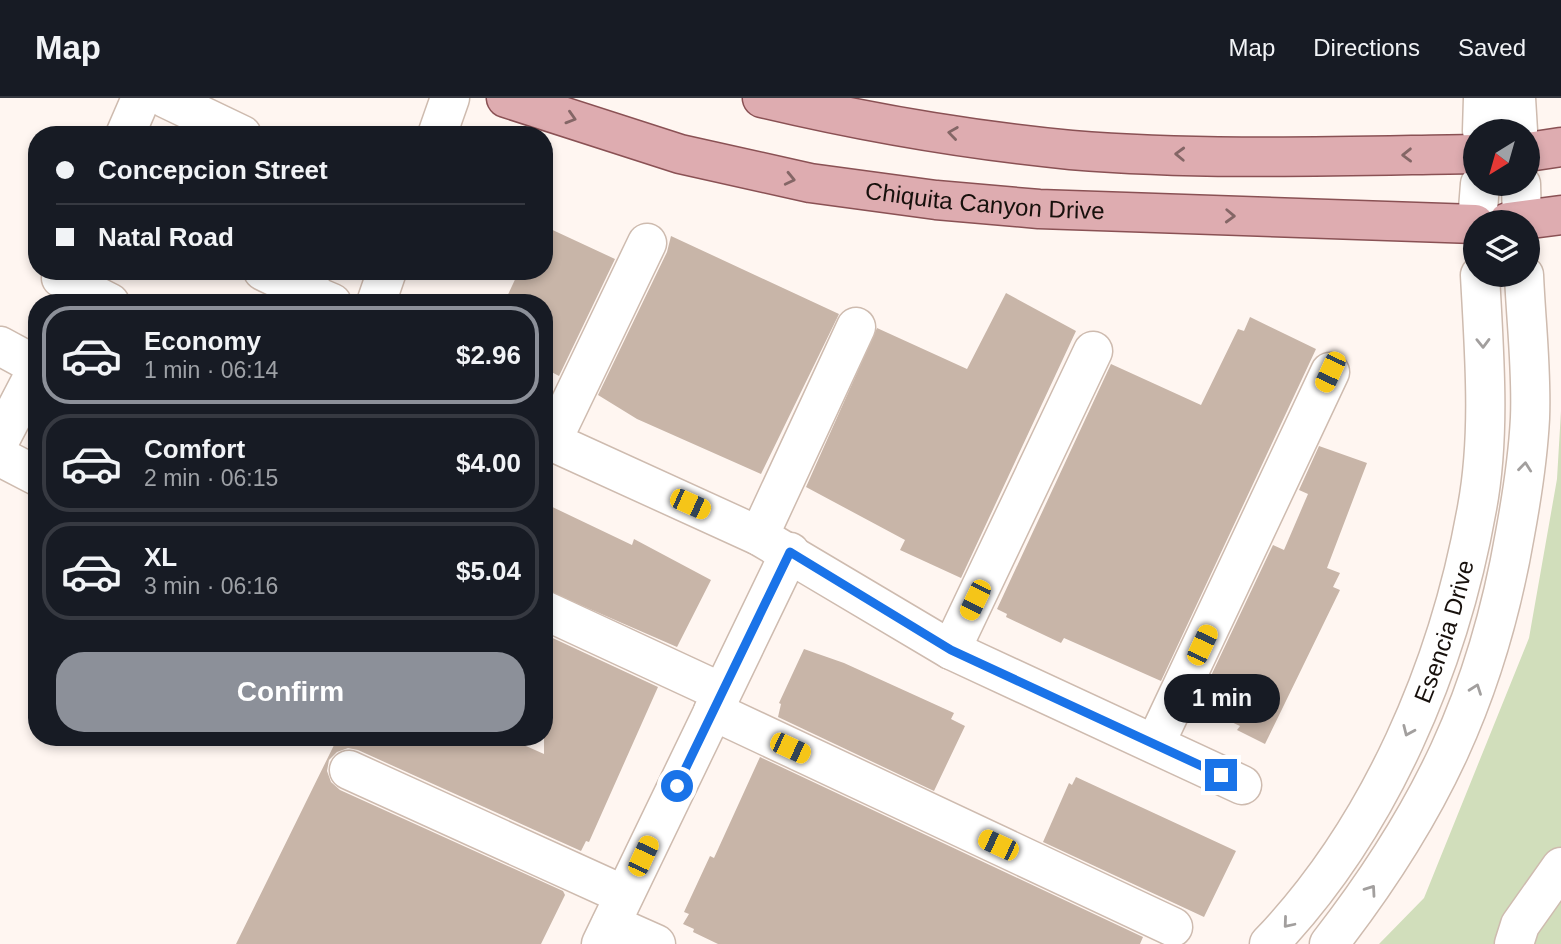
<!DOCTYPE html>
<html lang="en">
<head>
<meta charset="utf-8">
<style>
  body { margin:0; font-family:Arial,sans-serif; background:#20242c; color:#f1f3f6; height:100vh; display:flex; flex-direction:column; font-size:26px; white-space:nowrap }
  * { box-sizing:border-box; margin:0 }
  p { font-size:23px; color:#9ea1a6 }
  .icon { flex:none; width:38px; height:38px; fill:none; stroke:currentColor; stroke-width:2; stroke-linecap:round; stroke-linejoin:round }
  .map { position:relative; flex:1; overflow:hidden }
  .sheet { position:absolute; left:28px; top:196px; width:525px; height:452px; display:flex; flex-direction:column; background:#171b24; border-radius:28px; box-shadow:0 4px 10px #0003 }
  .sheet>* { flex:none }
  .hud { position:absolute; left:28px; top:28px; width:525px; height:154px; border-radius:28px; box-shadow:0 4px 10px #0003; display:grid; align-content:center; height:154px; padding:0 28px; background:#171b24 }
  .needle { width:46px; rotate:217deg }
  .tools { position:absolute; left:1463px; top:21px; display:grid; gap:14px }
  .tools a { display:grid; place-items:center; width:77px; height:77px; border-radius:50%; background:#171b24; box-shadow:0 4px 10px #0003; font-size:35px }
  .end { position:absolute; width:32px; height:32px; margin:-16px; border:9px solid #1a73e8; background:#fff; box-shadow:0 0 0 4px #fff }
  .from { border-radius:50% }
  .bubble { position:absolute; height:49px; border-radius:24px; background:#171b24; box-shadow:0 4px 10px #0003; font-size:23px; font-weight:700; line-height:49px; text-align:center }
  .car { position:absolute; width:21px; height:42px; margin:-21px -10px; border-radius:9px; box-shadow:0 0 5px 2px #0007; background:linear-gradient(#f5c518 24%,#345 0 40%,#f5c518 0 76%,#345 0 86%,#f5c518 0) }
  .hud b { display:flex; align-items:center; gap:24px; height:66px; font-size:26px }
  .hud b+b { border-top:2px solid #363941 }
  .hud i { width:18px; height:18px; background:#f1f3f6 }
  ul { padding:12px 0 0; list-style:none }
  li { display:flex; align-items:center; gap:21px; height:98px; margin:0 14px 10px; padding:0 14px; border:4px solid #363941; border-radius:28px }
  li div { flex:1 }
  li b { display:block; font-size:26px }
  li em { font-style:normal; font-weight:700 }
  li.on { border-color:#8c9099 }
  li>.icon { width:63px; height:63px; stroke-width:1.5 }
  .cta { display:flex; gap:14px; margin-top:auto; padding:14px 28px }
  .cta a { flex:1; height:80px; border-radius:28px; background:#8c9099; color:#fff; font-size:28px; font-weight:700; line-height:80px; text-align:center }
  header { display:flex; align-items:center; gap:42px; box-sizing:border-box; height:98px; padding:0 35px; background:#171b24; border-bottom:2px solid #363941 }
  header strong { font-size:33px }
  nav { display:flex; gap:38px; margin-inline-start:auto; font-size:24px }
  .map>svg:first-child { display:block }
  .green { fill:#d1debb }
  .building { fill:#c8b5a8 }
  .lines { fill:none; stroke-linecap:round; stroke-linejoin:round }
  .minor-casing { stroke:#cebbaf; stroke-width:41 }
  .major-casing { stroke:#8a5154; stroke-width:41 }
  .minor { stroke:#fff; stroke-width:38 }
  .major { stroke:#deacb0; stroke-width:38 }
  .oneway { stroke:#846666 }
  .oneway2 { stroke:#a29f9e }
  .route { stroke:#1a73e8; stroke-width:9 }
  .labels { text-anchor:middle; stroke-width:5; stroke-linejoin:round; paint-order:stroke }
  .street-label { font-size:24px; fill:#17100c; stroke:#fff }
</style>
</head>
<body>
<header>
<strong>Map</strong>
<nav><a>Map</a><a>Directions</a><a>Saved</a></nav>
</header>
<div class="map">
<svg width="1561" height="846" viewBox="0 0 1561 846">
  <rect width="100%" height="100%" fill="#fff6f1"/>
  <path class="green" d="M 1561,313 L 1561,846 L 1379,846 L 1424,800 L 1529,540 L 1557,381 Z"/>
  <path class="building" d="M 544,128 L 615,161 L 559,278 L 544,270 L 544,205 L 504,205 L 519,173 L 544,173 Z
    M 671,138 L 839,216 L 761,376 L 637,321 L 598,297 L 667,154 Z
    M 1006,195 L 1076,233 L 961,480 L 900,452 L 905,442 L 806,389 L 877,230 L 967,271 Z
    M 1250,219 L 1316,251 L 1161,583 L 1064,540 L 1061,545 L 1006,519 L 1007,516 L 997,511 L 1111,266 L 1201,307 L 1238,231 L 1244,233 Z
    M 1319,348 L 1367,365 L 1327,470 L 1340,475 L 1333,489 L 1340,492 L 1265,646 L 1237,632 L 1240,628 L 1210,614 L 1202,607 L 1204,602 L 1200,601 L 1273,447 L 1284,452 L 1308,396 L 1299,392 Z
    M 544,405 L 632,447 L 634,441 L 711,482 L 677,549 L 544,491 Z
    M 544,536 L 658,589 L 589,744 L 586,743 L 581,753 L 358,652 L 348,650 L 337,654 L 329,662 L 327,673 L 331,684 L 340,692 L 563,793 L 565,797 L 541,846 L 236,846 L 338,639 L 506,639 L 544,656 Z
    M 804,551 L 844,565 L 954,615 L 951,621 L 965,628 L 934,693 L 778,619 L 781,606 L 779,605 Z
    M 760,659 L 1143,839 L 1140,846 L 718,846 L 693,834 L 694,831 L 683,826 L 689,816 L 684,814 L 710,758 L 714,760 Z
    M 1076,679 L 1236,753 L 1204,819 L 1043,744 L 1069,685 L 1072,687 Z"/>
  <g class="lines">
    <g class="minor-casing">
      <g id="minor">
        <path d="M 165,0 L 242,37"/>
        <path d="M 1516,0 L 1518,33"/>
        <path d="M 1482,33 L 1483,0"/>
        <path d="M 125,37 L 141,0"/>
        <path d="M 437,37 L 450,0"/>
        <path d="M 1521,86 L 1522,124"/>
        <path d="M 1477,124 L 1480,86"/>
        <path d="M 64,173 L 61,180 L 110,205"/>
        <path d="M 263,173 L 304,193"/>
        <path d="M 312,173 L 304,193 L 332,205"/>
        <path d="M 376,205 L 387,173"/>
        <path d="M 0,248 L 37,268"/>
        <path d="M 544,340 L 759,438 L 951,552 L 1242,687"/>
        <path d="M 0,342 L 37,271"/>
        <path d="M 552,343 L 647,145"/>
        <path d="M 0,359 L 37,378"/>
        <path d="M 759,438 L 856,229"/>
        <path d="M 544,512 L 721,594"/>
        <path d="M 951,552 L 1093,253"/>
        <path d="M 713,613 L 1173,829"/>
        <path d="M 1155,646 L 1330,274"/>
        <path d="M 349,672 L 624,797"/>
        <path d="M 611,826 L 656,846"/>
        <path d="M 601,846 L 790,454"/>
        <path id="s1" d="M 1269,846 C 1380,730 1449,568 1477,410 C 1491,335 1484,253 1480,177"/>
        <path d="M 1329,846 C 1430,716 1487,598 1515,436 C 1522,398 1528,359 1530,320 C 1532,273 1526,224 1524,177"/>
        <path d="M 1514,846 L 1520,827 L 1561,769"/>
      </g>
    </g>
    <g class="major-casing">
      <g id="major">
        <path id="s2" d="M 506,0 L 680,56 L 810,85 L 936,102 L 1039,111 L 1475,126"/>
        <path d="M 762,0 C 863,24 968,42 1071,52 C 1206,63 1341,58 1475,56"/>
        <path d="M 1528,54 L 1561,49"/>
        <path d="M 1508,124 L 1561,117"/>
      </g>
    </g>
    <use href="#minor" class="minor"/>
    <use href="#major" class="major"/>
  </g>
  <defs><path id="oneway-chevron" d="M-2-3.5L2.5 0L-2 3.5" fill="none" stroke-width="1.6" stroke-linecap="round" stroke-linejoin="round" transform="scale(1.75)"/></defs>
  <g class="oneway">
    <use href="#oneway-chevron" transform="translate(571 20) rotate(17)"/>
    <use href="#oneway-chevron" transform="translate(953 35) rotate(-172)"/>
    <use href="#oneway-chevron" transform="translate(1180 56) rotate(-178)"/>
    <use href="#oneway-chevron" transform="translate(1407 57) rotate(179)"/>
    <use href="#oneway-chevron" transform="translate(790 81) rotate(13)"/>
    <use href="#oneway-chevron" transform="translate(1230 118) rotate(2)"/>
  </g>
  <g class="oneway2">
    <use href="#oneway-chevron" transform="translate(1483 245) rotate(89)"/>
    <use href="#oneway-chevron" transform="translate(1525 369) rotate(-84)"/>
    <use href="#oneway-chevron" transform="translate(1476 591) rotate(-70)"/>
    <use href="#oneway-chevron" transform="translate(1408 633) rotate(114)"/>
    <use href="#oneway-chevron" transform="translate(1371 792) rotate(-55)"/>
    <use href="#oneway-chevron" transform="translate(1288 825) rotate(130)"/>
  </g>
  <g class="lines">
    <path class="route" d="M 677,688 L 790,454 L 951,552 L 1221,677"/>
  </g>
  <g class="labels">
    <g class="street-label">
      <text dy="8" stroke="none"><textPath href="#s2" startOffset="492">Chiquita Canyon Drive</textPath></text>
      <text dy="8" stroke="none"><textPath href="#s1" startOffset="362">Esencia Drive</textPath></text>
    </g>
  </g>
</svg>
<div class="tools">
<a><svg class="needle" viewBox="-14 -14 28 28"><path d="M0-13l5 13h-10z" fill="#e53935"/><path d="M0 13l5-13h-10z" fill="#9ea1a6"/></svg></a>
<a><svg class="icon" aria-label="layers" viewBox="0 0 24 24"><path d="M12 4l9 5-9 5-9-5zM3 14l9 5 9-5"/></svg></a>
</div>
<i class="end from" style="left:677px;top:688px"></i>
<i class="end" style="left:1221px;top:677px"></i>
<div class="bubble" style="left:1164px;top:576px;width:116px">1 min</div>
<i class="car" style="left:1330px;top:274px;rotate:205deg"></i>
<i class="car" style="left:690px;top:406px;rotate:114deg"></i>
<i class="car" style="left:975px;top:502px;rotate:206deg"></i>
<i class="car" style="left:1202px;top:547px;rotate:25deg"></i>
<i class="car" style="left:790px;top:650px;rotate:115deg"></i>
<i class="car" style="left:998px;top:747px;rotate:295deg"></i>
<i class="car" style="left:643px;top:758px;rotate:25deg"></i>
<div class="hud">
<b><i class="from"></i>Concepcion Street</b>
<b><i></i>Natal Road</b>
</div>
<section class="sheet">
<ul>
<li class="on"><svg class="icon" aria-label="car" viewBox="0 0 24 24"><path d="M5 17H2v-5l4-1 3-4h7l3 4 3 1v5h-3M9 17h6M6 11h13"/><circle cx="7" cy="17" r="2"/><circle cx="17" cy="17" r="2"/></svg><div><b>Economy</b><p>1 min · 06:14</p></div><em>$2.96</em></li>
<li><svg class="icon" aria-label="car" viewBox="0 0 24 24"><path d="M5 17H2v-5l4-1 3-4h7l3 4 3 1v5h-3M9 17h6M6 11h13"/><circle cx="7" cy="17" r="2"/><circle cx="17" cy="17" r="2"/></svg><div><b>Comfort</b><p>2 min · 06:15</p></div><em>$4.00</em></li>
<li><svg class="icon" aria-label="car" viewBox="0 0 24 24"><path d="M5 17H2v-5l4-1 3-4h7l3 4 3 1v5h-3M9 17h6M6 11h13"/><circle cx="7" cy="17" r="2"/><circle cx="17" cy="17" r="2"/></svg><div><b>XL</b><p>3 min · 06:16</p></div><em>$5.04</em></li>
</ul>
<div class="cta"><a>Confirm</a></div>
</section>
</div>
</body>
</html>
